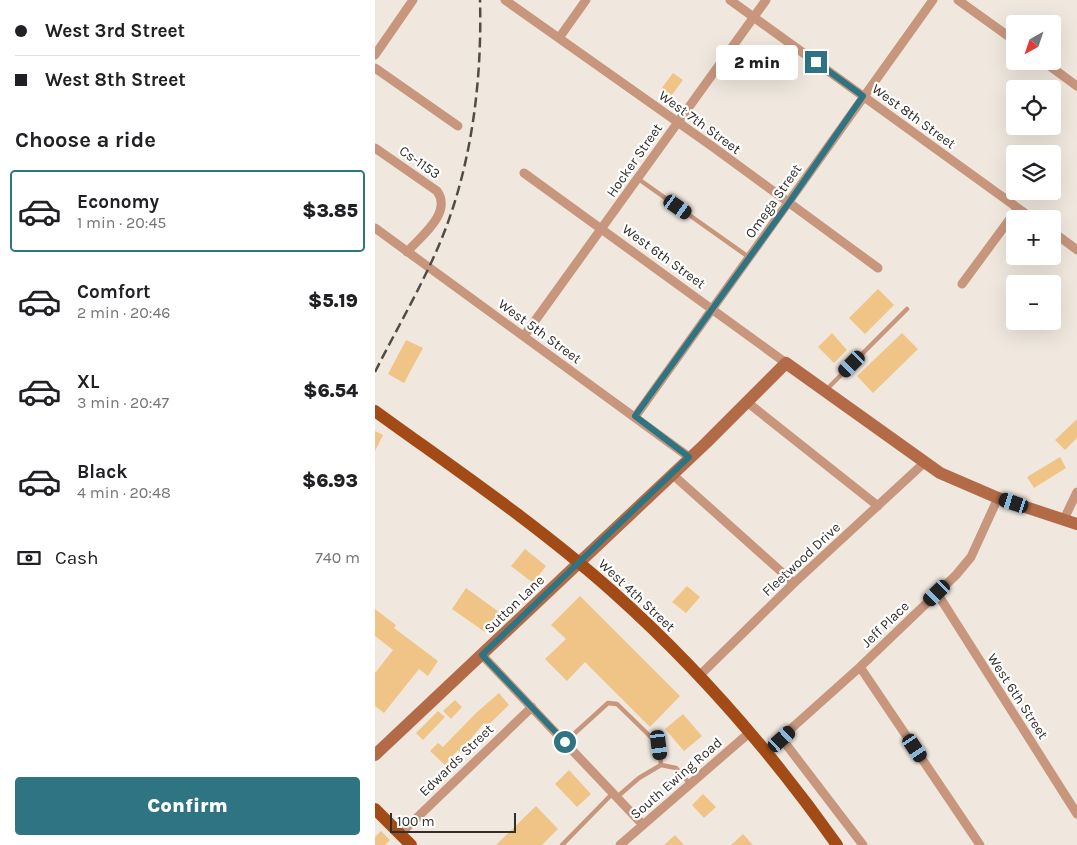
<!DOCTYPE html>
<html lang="en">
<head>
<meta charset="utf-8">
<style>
  body { margin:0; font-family:Karla,sans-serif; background:#f6f6f6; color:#202124; height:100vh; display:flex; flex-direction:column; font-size:19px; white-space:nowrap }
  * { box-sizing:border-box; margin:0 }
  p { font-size:16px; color:#757577 }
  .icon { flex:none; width:28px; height:28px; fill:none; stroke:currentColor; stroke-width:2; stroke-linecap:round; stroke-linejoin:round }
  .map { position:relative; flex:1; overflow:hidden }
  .details { display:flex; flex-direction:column; background:#fff; width:375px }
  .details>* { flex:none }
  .top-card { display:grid; align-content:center; height:110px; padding:0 15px; background:#fff }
  .needle { width:32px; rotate:220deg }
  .fabs { position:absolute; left:631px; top:15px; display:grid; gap:10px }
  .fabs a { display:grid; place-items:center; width:55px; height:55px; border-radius:5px; background:#fff; box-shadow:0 5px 20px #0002; font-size:25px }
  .scale { position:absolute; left:15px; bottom:12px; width:126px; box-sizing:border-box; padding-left:5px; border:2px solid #322f2b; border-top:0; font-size:14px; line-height:18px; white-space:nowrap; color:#322f2b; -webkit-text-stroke:4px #fff; paint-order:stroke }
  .end { position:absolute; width:22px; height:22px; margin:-11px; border:6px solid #2e7482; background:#fff; box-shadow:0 0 0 2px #fff }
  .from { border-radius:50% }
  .bubble { position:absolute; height:35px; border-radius:5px; background:#fff; box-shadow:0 5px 20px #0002; font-size:16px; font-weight:800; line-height:35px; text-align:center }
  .car { position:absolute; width:15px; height:30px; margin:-15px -8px; border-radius:6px; box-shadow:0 0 4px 1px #0007; background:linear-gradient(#222 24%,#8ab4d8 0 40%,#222 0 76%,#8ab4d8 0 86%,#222 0) }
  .top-card b { display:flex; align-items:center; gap:18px; height:48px; font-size:19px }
  .top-card b+b { border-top:1px solid #e0e0e0 }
  .top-card i { width:12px; height:12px; background:#202124 }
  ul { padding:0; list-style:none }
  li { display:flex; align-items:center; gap:15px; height:82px; margin:0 10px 8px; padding:0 5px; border:2px solid transparent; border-radius:5px }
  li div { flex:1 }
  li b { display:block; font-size:19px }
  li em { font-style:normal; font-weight:800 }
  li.on { border-color:#2e7482 }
  li>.icon { width:45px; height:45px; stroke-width:1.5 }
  h2 { padding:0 15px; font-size:22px; line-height:60px }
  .pay { display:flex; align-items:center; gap:12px; height:55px; padding:0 15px; font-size:19px }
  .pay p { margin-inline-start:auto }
  .button { display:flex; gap:10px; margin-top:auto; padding:10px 15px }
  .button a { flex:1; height:58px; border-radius:5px; background:#2e7482; color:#fff; font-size:20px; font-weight:800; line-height:58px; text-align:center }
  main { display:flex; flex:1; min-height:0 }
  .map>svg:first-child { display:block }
  .building { fill:#f0c486 }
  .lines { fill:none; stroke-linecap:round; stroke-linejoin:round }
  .lane { stroke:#c7967d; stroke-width:4.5 }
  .street { stroke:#c7967d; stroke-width:9 }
  .secondary { stroke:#b36b47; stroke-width:12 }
  .primary { stroke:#a24b16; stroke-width:12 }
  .rail { stroke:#504c47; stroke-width:2.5; stroke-dasharray:10 5; stroke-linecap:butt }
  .route { stroke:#2e7482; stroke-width:6 }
  .labels { text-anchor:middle; stroke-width:4.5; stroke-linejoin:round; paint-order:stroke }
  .street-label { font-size:14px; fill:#322f2b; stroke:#fff }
</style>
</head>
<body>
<main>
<section class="details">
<div class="top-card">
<b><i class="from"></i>West 3rd Street</b>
<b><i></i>West 8th Street</b>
</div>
<h2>Choose a ride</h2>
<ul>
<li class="on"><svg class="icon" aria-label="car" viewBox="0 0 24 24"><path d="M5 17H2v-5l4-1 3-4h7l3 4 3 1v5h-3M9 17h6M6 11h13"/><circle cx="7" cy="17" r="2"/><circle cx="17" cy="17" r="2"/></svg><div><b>Economy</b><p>1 min · 20:45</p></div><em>$3.85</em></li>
<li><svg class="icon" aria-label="car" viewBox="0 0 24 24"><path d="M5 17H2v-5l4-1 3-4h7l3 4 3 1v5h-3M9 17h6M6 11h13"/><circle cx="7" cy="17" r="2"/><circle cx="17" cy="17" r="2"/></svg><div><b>Comfort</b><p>2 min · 20:46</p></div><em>$5.19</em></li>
<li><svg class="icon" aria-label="car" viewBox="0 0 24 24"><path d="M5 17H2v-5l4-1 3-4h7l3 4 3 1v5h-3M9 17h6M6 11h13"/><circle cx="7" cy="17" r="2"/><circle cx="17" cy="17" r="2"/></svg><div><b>XL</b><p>3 min · 20:47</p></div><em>$6.54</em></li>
<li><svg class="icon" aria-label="car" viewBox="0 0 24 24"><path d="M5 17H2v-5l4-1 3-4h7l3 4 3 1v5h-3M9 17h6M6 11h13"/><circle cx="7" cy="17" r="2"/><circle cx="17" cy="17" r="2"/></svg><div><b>Black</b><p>4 min · 20:48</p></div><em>$6.93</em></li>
</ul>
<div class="pay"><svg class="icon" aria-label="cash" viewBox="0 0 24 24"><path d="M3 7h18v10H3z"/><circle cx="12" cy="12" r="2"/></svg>Cash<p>740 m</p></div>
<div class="button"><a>Confirm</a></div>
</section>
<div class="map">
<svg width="702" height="845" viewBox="0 0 702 845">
  <rect width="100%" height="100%" fill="#f0e8de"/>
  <path class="building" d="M 298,73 L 308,80 L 296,96 L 286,89 Z
    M 503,289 L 519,305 L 490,334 L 474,318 Z
    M 457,333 L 472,350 L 459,363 L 443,347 Z
    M 527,333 L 543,349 L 498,393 L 482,376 Z
    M 31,340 L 48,348 L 29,383 L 13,374 Z
    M 702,419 L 702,438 L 690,450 L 680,440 Z
    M 0,431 L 8,435 L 0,451 Z
    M 685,457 L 691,468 L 659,488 L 652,477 Z
    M 150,549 L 171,566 L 158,583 L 136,566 Z
    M 312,586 L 325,597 L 311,613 L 297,602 Z
    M 91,588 L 124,612 L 110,632 L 77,609 Z
    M 205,596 L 305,696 L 275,727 L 210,662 L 192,681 L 170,659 L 191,639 L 176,625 Z
    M 0,609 L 21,625 L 19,628 L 63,661 L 53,676 L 44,669 L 9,713 L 0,706 L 0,673 L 18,650 L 0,636 Z
    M 124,693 L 134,705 L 112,726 L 109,723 L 85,752 L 83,750 L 70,765 L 55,751 L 63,743 L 68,747 L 101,713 Z
    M 80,700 L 87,707 L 76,719 L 68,711 Z
    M 63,711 L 70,717 L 48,740 L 41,733 Z
    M 308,714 L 327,736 L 309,751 L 290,729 Z
    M 194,770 L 216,794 L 202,807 L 180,784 Z
    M 328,794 L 341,807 L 329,818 L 317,805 Z
    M 161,806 L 183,829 L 167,845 L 121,845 Z
    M 6,831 L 15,840 L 10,845 L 0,845 L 0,837 Z
    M 368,834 L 378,845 L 356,845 Z
    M 300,835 L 309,845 L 289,845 Z"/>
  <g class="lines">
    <path class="lane" d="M 262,178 L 375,258
      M 451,390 L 532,309
      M 190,742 L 233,703 L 242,704 L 284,745 L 286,765
      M 242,797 L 264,778 L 286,765 L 301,768 L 315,784
      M 187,845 L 238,793"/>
    <path class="street" d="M 130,0 L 338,147 L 503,268
      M 355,0 L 658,219
      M 583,0 L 640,41
      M 184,38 L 211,0
      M 0,55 L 38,0
      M 668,61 L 702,86
      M 0,68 L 83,126
      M 0,148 L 62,191 C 78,213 45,237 32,252
      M 149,173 L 411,363
      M 0,228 L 314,457
      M 678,232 L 702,250
      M 587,284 L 643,208
      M 149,336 L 391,0
      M 372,402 L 503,506
      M 260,417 L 558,0
      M 297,474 L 419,583
      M 689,519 L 702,492
      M 562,593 L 702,814
      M 107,655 L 268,825
      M 485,667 L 605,845
      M 324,676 L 419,583 L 549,463
      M 407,739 L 488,845
      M 390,752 L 485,667 L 581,575 L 596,557 L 623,498
      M 25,834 L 157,707
      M 245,845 L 374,733"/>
    <path class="secondary" d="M 0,755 L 331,443 L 411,363 L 565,473 L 623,498 L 702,524"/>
    <path class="primary" d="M 0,411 C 80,469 163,525 237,591 C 321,666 397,753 462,845
      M 0,809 L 36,845"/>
    <path class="rail" d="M 0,372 C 24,324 53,276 72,225 C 98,154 107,76 105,0"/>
  </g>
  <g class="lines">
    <path class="route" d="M 190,742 L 107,655 L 314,457 L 260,416 L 413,204 L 488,96 L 441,62"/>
  </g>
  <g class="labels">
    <g class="street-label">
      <text transform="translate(539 116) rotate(36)" y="5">West 8th Street</text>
      <text transform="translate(325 122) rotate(36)" y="5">West 7th Street</text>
      <text transform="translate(259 160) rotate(-55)" y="5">Hocker Street</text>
      <text transform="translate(45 162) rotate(35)" y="5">Cs-1153</text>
      <text transform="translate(398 201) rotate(-55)" y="5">Omega Street</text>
      <text transform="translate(289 256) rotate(36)" y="5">West 6th Street</text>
      <text transform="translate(165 331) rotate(36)" y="5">West 5th Street</text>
      <text transform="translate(426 559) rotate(-43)" y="5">Fleetwood Drive</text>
      <text transform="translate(262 595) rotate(43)" y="5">West 4th Street</text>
      <text transform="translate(139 604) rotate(-44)" y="5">Sutton Lane</text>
      <text transform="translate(510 624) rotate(-44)" y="5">Jeff Place</text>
      <text transform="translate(643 696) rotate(57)" y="5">West 6th Street</text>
      <text transform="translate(81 760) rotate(-44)" y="5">Edwards Street</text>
      <text transform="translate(301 778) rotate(-41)" y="5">South Ewing Road</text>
    </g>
  </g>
</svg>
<div class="fabs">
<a><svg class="needle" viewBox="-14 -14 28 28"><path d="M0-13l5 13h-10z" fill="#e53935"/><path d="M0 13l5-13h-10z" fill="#757577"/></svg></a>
<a><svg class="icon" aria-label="locate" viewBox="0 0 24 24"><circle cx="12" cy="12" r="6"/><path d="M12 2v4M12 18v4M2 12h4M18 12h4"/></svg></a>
<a><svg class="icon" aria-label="layers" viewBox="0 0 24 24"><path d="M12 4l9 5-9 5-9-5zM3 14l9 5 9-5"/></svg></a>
<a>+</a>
<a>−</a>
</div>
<div class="scale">100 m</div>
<i class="end from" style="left:190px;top:742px"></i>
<i class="end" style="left:441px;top:62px"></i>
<div class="bubble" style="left:341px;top:45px;width:82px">2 min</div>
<i class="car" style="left:303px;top:207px;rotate:125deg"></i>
<i class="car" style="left:477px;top:364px;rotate:225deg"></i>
<i class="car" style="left:639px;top:503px;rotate:288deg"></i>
<i class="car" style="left:562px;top:593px;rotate:226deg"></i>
<i class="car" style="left:407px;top:739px;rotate:48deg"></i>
<i class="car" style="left:284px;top:745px;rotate:173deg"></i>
<i class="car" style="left:540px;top:748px;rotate:146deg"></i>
</div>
</main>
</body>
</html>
